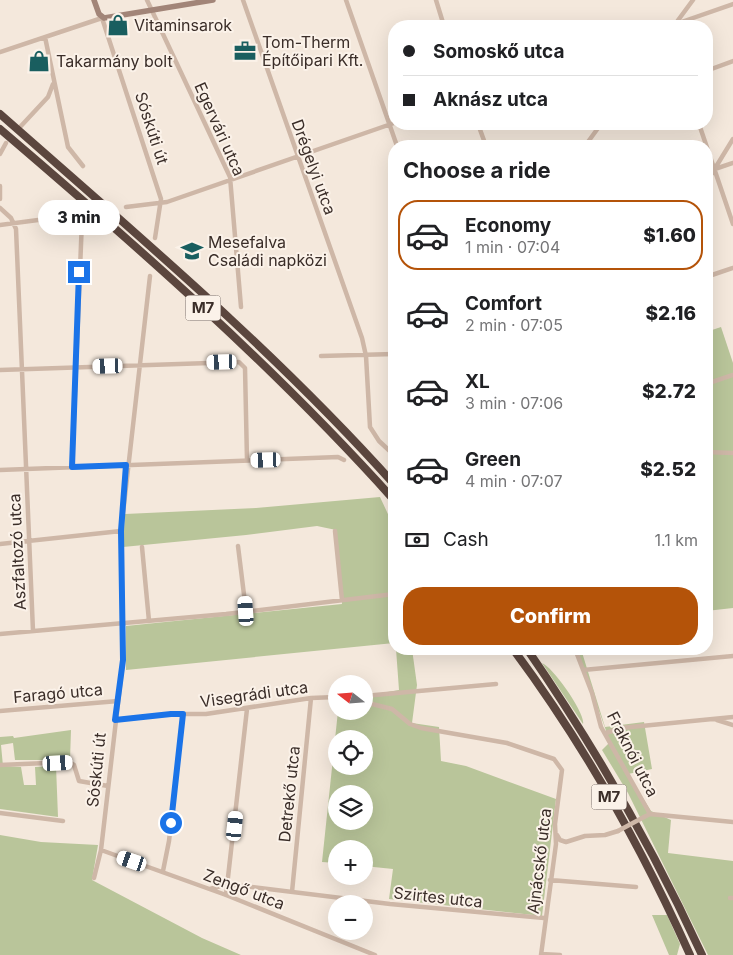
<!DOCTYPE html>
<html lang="en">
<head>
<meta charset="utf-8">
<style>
  body { margin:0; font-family:Inter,sans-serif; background:#f2f2f2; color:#202124; height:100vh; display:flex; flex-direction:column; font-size:19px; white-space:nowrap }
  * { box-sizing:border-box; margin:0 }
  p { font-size:16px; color:#757577 }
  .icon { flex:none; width:28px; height:28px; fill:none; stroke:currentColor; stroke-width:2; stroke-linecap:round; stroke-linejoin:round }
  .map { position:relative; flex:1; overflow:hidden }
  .sheet { position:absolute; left:388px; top:140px; width:325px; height:515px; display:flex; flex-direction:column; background:#fff; border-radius:20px; box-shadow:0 5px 20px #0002 }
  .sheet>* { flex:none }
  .banner { position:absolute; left:388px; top:20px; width:325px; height:110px; border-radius:20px; box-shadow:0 5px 20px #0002; display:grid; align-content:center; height:110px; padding:0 15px; background:#fff }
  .needle { width:32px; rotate:287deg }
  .controls { position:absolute; left:328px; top:675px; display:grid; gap:10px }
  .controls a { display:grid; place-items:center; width:45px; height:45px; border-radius:50%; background:#fff; box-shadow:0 5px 20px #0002; font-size:25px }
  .end { position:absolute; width:22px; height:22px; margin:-11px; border:6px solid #1a73e8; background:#fff; box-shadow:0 0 0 2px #fff }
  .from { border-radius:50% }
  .bubble { position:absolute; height:35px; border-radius:18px; background:#fff; box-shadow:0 5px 20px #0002; font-size:16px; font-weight:800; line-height:35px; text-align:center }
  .car { position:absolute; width:15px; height:30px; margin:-15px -8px; border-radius:6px; box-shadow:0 0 4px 1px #0007; background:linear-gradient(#fff 24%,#345 0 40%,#fff 0 76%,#345 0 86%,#fff 0) }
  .banner b { display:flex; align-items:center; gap:18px; height:48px; font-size:19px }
  .banner b+b { border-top:1px solid #e0e0e0 }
  .banner i { width:12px; height:12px; background:#202124 }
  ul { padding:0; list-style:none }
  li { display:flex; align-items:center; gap:15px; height:70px; margin:0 10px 8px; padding:0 5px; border:2px solid transparent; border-radius:20px }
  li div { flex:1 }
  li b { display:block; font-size:19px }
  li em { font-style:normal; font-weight:800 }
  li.current { border-color:#b45309 }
  li>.icon { width:45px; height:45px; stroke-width:1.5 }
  h2 { padding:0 15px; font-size:22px; line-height:60px }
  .pay { display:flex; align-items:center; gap:12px; height:55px; padding:0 15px; font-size:19px }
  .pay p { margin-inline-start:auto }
  .cta { display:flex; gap:10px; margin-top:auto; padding:10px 15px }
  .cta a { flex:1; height:58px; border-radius:20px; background:#b45309; color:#fff; font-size:20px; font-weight:800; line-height:58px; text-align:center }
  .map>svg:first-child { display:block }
  .green { fill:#b9c59a; fill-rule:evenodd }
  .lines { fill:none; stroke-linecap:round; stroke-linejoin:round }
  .street { stroke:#ceb7a7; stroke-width:4.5 }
  .secondary { stroke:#a28578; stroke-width:5.5 }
  .highway { stroke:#5b463e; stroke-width:8 }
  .street-bridge { stroke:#ceb7a7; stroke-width:4.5 }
  .route { stroke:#1a73e8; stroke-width:6 }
  .labels { text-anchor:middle; stroke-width:4; stroke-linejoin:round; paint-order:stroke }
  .shield { fill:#fbf2e9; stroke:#746862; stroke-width:1 }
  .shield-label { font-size:15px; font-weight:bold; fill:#3a2d28 }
  .poi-label { font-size:16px; fill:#3a2d28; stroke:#fbf2e9; text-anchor:start }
  .street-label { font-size:16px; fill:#3a2d28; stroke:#fbf2e9 }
</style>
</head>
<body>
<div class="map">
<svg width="733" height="955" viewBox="0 0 733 955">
  <rect width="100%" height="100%" fill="#f4e8dc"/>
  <path class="green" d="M 721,327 L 733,363 L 733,608 L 706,611 L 706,332 Z
    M 380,497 L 394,527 L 394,643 L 126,670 L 126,626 L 342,604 L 336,530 L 317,526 L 246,535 L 123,547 L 125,514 L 256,508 Z
    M 396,649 L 412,649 L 417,685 L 412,723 L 439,727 L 441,761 L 466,766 L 556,799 L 542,916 L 389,899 L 393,869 L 364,866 L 364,849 L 336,849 L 336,863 L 322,862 L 338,711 L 364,711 L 364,696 L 399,690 ZM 336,739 L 364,739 L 364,766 L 336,766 ZM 336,794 L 364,794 L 364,821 L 336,821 Z
    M 577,649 L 581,649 L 605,727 L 644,722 L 652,769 L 628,774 L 651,811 L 671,820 L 668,853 L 733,861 L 733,955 L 708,955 L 628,793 L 602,750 L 610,742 Z
    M 542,663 C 553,667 586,714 583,724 Z
    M 71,730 L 70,760 L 15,760 L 13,743 L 1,745 L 3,766 L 21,767 L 24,785 L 36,785 L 35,767 L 56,766 L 58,817 L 0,809 L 0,737 L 13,736 L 14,738 Z
    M 0,835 L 41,842 L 98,845 L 92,880 L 202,938 L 241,955 L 0,955 Z
    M 652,915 L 667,915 L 680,944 L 677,955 L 669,955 Z"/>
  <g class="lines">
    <path class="street" d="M 147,0 L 230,177 L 241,307
      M 243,0 L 362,338 L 366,356 L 370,427 L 379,441 L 394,455
      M 346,0 L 397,146
      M 436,0 L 444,26
      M 676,23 L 693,0
      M 670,26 L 733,4
      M 45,37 L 68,147 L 83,166
      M 0,52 L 102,18 L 161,199 L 155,238
      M 706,71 L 733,61
      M 478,124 L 486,146
      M 699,124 L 733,224
      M 21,126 L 48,97 L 53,84
      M 585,146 L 601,124
      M 0,154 L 6,143
      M 706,172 L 733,163
      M 706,183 L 733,139
      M 0,186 L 0,199
      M 126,207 L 167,202 L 394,123
      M 0,208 L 11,218 L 16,229 L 33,631
      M 0,225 L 76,215 L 82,220 L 72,467
      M 706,277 L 733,268
      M 321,356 L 394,354
      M 0,370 L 239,362 L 245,368 L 247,460
      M 706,384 L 733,375
      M 706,452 L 733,453
      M 0,470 L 338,457 L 344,460
      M 335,531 L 342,600
      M 0,544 L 121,531
      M 238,546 L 246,611
      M 142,547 L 149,621
      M 0,634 L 226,614 L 394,594
      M 575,649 L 592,693 L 601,727 L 650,814
      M 583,670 L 733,656
      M 364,696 L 496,684
      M 364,702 L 392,709 L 410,724 L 421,728 L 507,743 L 554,759 L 562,770 L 555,824 L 556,844 L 541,955
      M 0,711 L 118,701
      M 115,720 L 171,714 L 206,714 L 311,698 L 336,697
      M 717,720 L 733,725
      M 606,733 L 621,728 L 733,717
      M 0,765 L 69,762 L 74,765 L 79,781 L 108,786
      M 0,813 L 63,821
      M 644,817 L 650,814 L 733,822
      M 557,835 L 560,840 L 566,842 L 585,836 L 605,835 L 618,831
      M 101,850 L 226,895 L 375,955
      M 163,871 L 169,841 L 183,714
      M 94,878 L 101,850 L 123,660 L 121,531 L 150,276
      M 550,880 L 636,887
      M 210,889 L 228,884 L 390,904 L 544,918
      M 292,892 L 311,698
      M 226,895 L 247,709
      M 730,898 L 733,898
      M 541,954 L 560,955"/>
    <path class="secondary" d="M 94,0 L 99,14 L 104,18 L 213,0"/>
    <path class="highway" d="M 0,114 C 135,233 273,349 394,484
      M 0,129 C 137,246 273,365 394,500
      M 513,649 C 583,743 642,848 690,955
      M 527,649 C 594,746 653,848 702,955"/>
    <path class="street-bridge" d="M 618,831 L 644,817"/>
  </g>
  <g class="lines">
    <path class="route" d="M 79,272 L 72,467 L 126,465 L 121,531 L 123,660 L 115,720 L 171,714 L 183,714 L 171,823"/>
  </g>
  <defs>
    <g id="shop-bare" transform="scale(1.725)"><path d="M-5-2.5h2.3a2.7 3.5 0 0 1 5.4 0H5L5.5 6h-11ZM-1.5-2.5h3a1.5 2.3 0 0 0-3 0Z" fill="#195e5f" stroke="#fbf2e9" stroke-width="2.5" paint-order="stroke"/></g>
    <g id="office-bare" transform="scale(1.725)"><path d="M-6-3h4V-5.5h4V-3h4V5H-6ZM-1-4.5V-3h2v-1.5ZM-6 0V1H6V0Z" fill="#195e5f" stroke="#fbf2e9" stroke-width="2.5" paint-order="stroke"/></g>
    <g id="school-bare" transform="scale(1.725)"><path d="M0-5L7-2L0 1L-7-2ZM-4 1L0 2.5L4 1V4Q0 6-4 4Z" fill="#195e5f" stroke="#fbf2e9" stroke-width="2.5" paint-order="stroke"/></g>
  </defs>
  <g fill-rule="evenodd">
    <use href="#shop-bare" x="118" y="25"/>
    <use href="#office-bare" x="245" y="51"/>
    <use href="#shop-bare" x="39" y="61"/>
    <use href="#school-bare" x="192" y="251"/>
  </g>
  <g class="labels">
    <g class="shield">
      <rect x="185.5" y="295.5" width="35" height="25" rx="4"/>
      <rect x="591.5" y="784.5" width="35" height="25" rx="4"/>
    </g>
    <g class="shield-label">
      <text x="203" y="313">M7</text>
      <text x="609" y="802">M7</text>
    </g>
    <g class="poi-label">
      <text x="134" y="31">Vitaminsarok</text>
      <text x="262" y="48">Tom-Therm<tspan x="262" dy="18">Építőipari Kft.</tspan></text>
      <text x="56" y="67">Takarmány bolt</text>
      <text x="208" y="248">Mesefalva<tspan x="208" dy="18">Családi napközi</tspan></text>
    </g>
    <g class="street-label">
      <text transform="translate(152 128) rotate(72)" y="6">Sóskúti út</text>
      <text transform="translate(220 129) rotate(66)" y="6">Egervári utca</text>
      <text transform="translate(314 167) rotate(70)" y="6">Drégelyi utca</text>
      <text transform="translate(17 552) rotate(-93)" y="6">Aszfaltozó utca</text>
      <text transform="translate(58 693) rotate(-5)" y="6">Faragó utca</text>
      <text transform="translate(254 694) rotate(-8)" y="6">Visegrádi utca</text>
      <text transform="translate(633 754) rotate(63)" y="6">Fraknói utca</text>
      <text transform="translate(96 770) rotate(-84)" y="6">Sóskúti út</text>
      <text transform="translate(289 794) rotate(-84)" y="6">Detrekő utca</text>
      <text transform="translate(539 861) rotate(-83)" y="6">Ajnácskő utca</text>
      <text transform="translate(244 889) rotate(21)" y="6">Zengő utca</text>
      <text transform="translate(438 897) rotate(6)" y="6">Szirtes utca</text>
    </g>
  </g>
</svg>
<div class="controls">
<a><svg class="needle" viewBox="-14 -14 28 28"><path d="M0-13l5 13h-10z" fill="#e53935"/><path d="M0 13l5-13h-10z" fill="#757577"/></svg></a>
<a><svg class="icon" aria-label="locate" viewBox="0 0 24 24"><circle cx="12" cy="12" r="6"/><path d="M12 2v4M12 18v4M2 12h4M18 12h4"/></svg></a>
<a><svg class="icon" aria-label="layers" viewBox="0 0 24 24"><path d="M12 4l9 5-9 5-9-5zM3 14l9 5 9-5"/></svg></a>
<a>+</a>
<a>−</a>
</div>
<i class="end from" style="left:171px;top:823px"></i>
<i class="end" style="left:79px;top:272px"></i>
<div class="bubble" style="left:38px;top:200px;width:82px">3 min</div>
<i class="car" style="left:222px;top:362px;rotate:268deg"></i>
<i class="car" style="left:108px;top:366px;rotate:268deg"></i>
<i class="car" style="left:266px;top:460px;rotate:268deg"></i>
<i class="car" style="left:246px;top:611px;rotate:356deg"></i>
<i class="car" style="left:58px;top:763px;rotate:87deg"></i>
<i class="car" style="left:235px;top:826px;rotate:6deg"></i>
<i class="car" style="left:132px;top:861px;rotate:289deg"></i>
<div class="banner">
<b><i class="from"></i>Somoskő utca</b>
<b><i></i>Aknász utca</b>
</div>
<section class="sheet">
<h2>Choose a ride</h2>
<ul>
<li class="current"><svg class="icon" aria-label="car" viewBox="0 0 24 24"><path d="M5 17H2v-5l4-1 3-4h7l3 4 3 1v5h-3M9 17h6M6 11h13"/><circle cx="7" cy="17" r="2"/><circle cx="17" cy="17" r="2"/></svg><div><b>Economy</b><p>1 min · 07:04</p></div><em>$1.60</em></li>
<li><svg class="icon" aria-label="car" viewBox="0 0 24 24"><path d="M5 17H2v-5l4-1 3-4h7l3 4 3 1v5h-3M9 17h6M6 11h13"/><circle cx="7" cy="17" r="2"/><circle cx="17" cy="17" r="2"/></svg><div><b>Comfort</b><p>2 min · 07:05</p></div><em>$2.16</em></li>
<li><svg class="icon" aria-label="car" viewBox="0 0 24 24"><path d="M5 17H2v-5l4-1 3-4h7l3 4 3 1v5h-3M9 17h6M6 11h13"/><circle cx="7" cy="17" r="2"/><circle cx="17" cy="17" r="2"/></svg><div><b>XL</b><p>3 min · 07:06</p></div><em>$2.72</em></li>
<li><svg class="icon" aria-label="car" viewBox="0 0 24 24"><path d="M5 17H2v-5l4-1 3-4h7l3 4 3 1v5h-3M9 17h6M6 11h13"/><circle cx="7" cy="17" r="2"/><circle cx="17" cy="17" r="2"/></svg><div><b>Green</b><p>4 min · 07:07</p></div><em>$2.52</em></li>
</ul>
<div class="pay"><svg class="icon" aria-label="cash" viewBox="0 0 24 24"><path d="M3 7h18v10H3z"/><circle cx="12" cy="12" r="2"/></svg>Cash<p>1.1 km</p></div>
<div class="cta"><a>Confirm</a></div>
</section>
</div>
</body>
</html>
